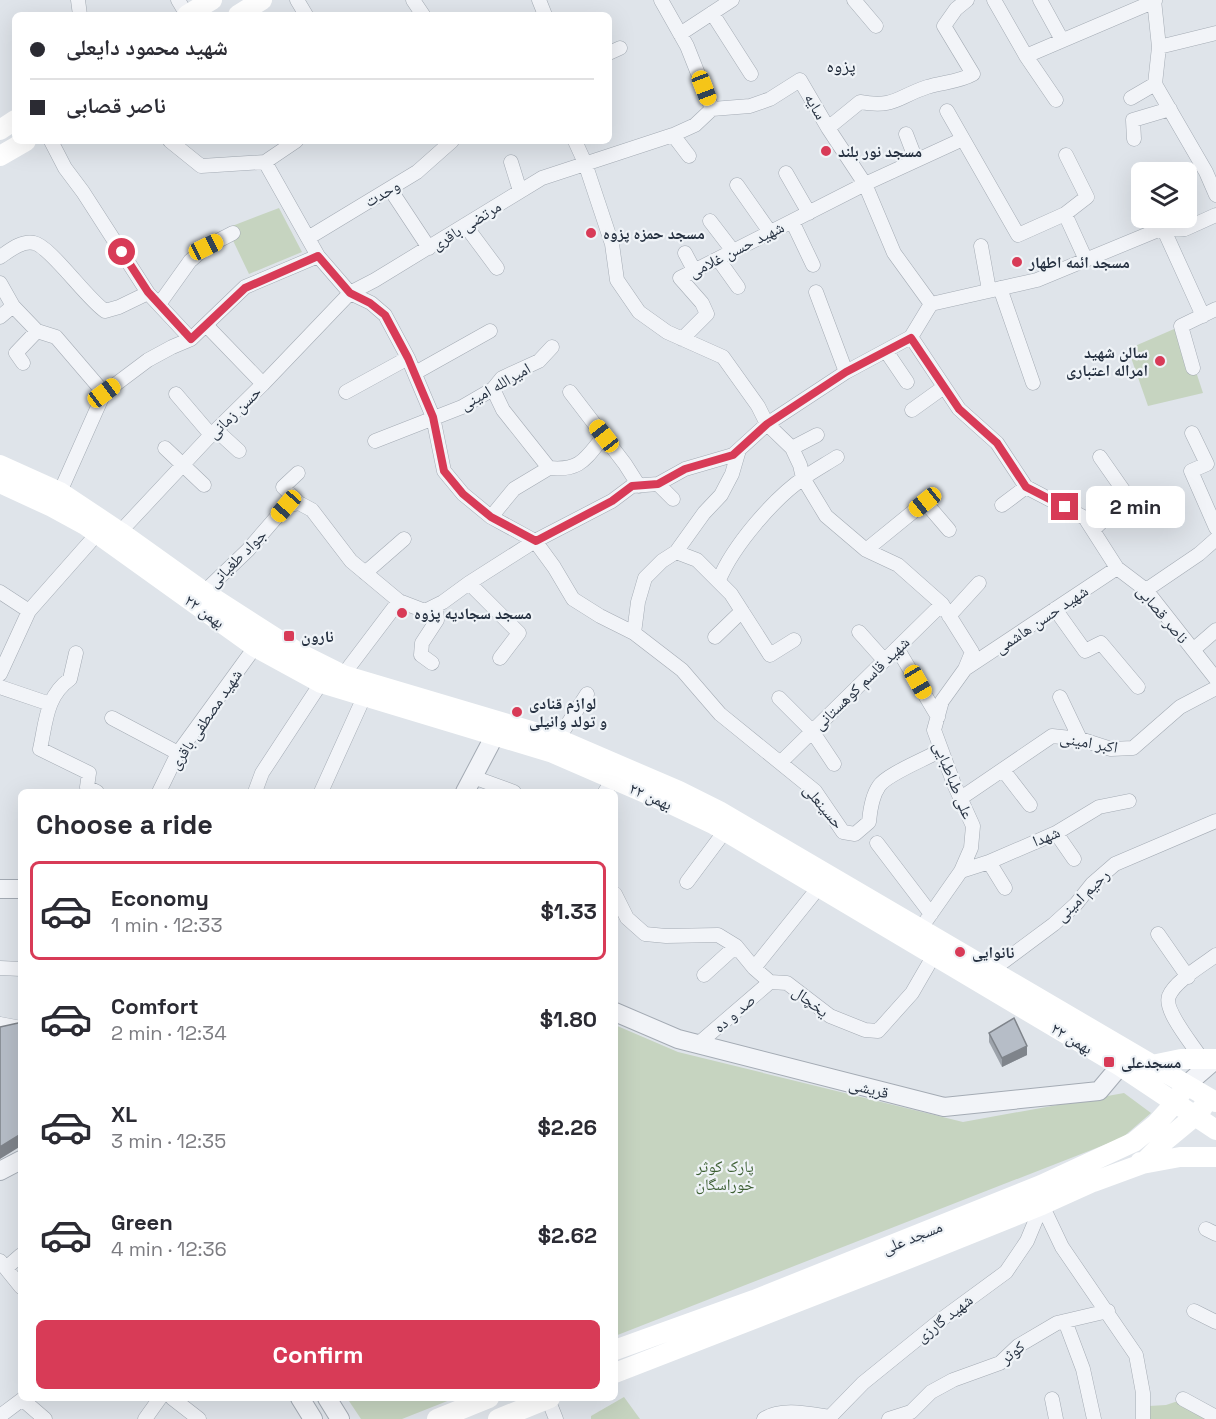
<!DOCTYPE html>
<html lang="en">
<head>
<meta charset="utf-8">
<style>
  body { margin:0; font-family:"Space Grotesk","Noto Naskh Arabic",sans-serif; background:#f7f7f7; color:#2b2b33; height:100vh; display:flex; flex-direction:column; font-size:22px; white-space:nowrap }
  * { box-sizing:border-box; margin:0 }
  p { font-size:20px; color:#7c7c81 }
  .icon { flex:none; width:33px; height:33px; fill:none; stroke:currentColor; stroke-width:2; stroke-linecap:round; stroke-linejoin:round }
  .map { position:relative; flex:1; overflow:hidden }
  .details { position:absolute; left:18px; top:789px; width:600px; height:612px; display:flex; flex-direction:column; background:#fff; border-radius:9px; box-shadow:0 6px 24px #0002 }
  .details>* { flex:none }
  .hud { position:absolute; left:12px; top:12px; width:600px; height:132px; border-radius:9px; box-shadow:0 6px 24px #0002; display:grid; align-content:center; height:132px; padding:0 18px; background:#fff }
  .fabs { position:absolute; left:1131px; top:162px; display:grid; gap:12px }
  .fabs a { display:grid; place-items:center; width:66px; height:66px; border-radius:9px; background:#fff; box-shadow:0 6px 24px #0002; font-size:30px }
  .end { position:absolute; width:27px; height:27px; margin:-14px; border:8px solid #d83b57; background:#fff; box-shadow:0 0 0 3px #fff }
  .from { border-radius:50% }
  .bubble { position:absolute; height:42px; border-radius:9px; background:#fff; box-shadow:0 6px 24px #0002; font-size:20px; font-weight:700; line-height:42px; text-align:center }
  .car { position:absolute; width:18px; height:36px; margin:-18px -9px; border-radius:8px; box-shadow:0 0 4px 2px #0007; background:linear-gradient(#f5c518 24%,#345 0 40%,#f5c518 0 76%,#345 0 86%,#f5c518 0) }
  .hud b { display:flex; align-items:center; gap:21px; height:57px; font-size:22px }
  .hud b+b { border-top:2px solid #e1e1e2 }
  .hud i { width:15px; height:15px; background:#2b2b33 }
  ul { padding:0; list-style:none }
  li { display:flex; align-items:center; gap:18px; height:99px; margin:0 12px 9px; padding:0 6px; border:3px solid transparent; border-radius:9px }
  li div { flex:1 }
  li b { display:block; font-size:22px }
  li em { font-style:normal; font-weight:700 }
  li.current { border-color:#d83b57 }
  li>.icon { width:54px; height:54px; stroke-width:1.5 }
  h2 { padding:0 18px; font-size:27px; line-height:72px }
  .action { display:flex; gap:12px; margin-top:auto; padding:12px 18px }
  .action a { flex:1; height:69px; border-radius:9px; background:#d83b57; color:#fff; font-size:24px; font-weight:700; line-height:69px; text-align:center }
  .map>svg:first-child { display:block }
  .green { fill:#c6d4c0 }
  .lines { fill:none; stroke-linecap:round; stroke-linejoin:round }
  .minor-casing { stroke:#a4abb4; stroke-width:15 }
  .tertiary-casing { stroke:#a4abb4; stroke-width:20 }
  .minor { stroke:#f2f4f8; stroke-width:14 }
  .tertiary { stroke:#f2f4f8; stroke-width:18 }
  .secondary { stroke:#fff; stroke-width:20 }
  .wall { fill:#9da3ab }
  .shaded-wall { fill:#7f848b }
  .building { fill:#b6bdc7; stroke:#7f848b; stroke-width:1.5 }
  .route { stroke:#d83b57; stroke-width:8 }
  .poi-dot { fill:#d83b57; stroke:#eff3f7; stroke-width:2 }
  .labels { text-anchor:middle; stroke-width:4.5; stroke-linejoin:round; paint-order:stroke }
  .street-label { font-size:16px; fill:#273242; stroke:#eff3f7 }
  .poi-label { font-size:16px; font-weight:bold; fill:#273242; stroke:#eff3f7; text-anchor:start }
  .park-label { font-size:16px; fill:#3d5f33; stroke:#eff3f7 }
  .neighbourhood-label { font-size:18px; fill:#192333; stroke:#eff3f7 }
</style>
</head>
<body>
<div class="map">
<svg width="1216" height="1419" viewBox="0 0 1216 1419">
  <rect width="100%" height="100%" fill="#dfe4ea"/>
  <path class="green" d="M 279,208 L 302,252 L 249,274 L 227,228 Z
    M 1181,326 L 1203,393 L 1148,406 L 1128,349 Z
    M 615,1025 L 678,1052 L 963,1122 L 1124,1093 L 1151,1113 L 1122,1138 L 615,1336 Z
    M 624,1397 L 640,1419 L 591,1419 L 591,1416 Z
    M 347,1398 L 455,1398 L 402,1419 L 361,1419 Z
    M 1178,1401 L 1213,1419 L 1147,1419 L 1149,1406 L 1166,1405 Z"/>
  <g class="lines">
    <g class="minor-casing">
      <path id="minor" d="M 78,0 L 80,15
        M 178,0 L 187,15
        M 297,0 L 306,15
        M 413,0 L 423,15
        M 539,0 L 545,15
        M 661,0 L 687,46 L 712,109
        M 854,0 L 876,26
        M 994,0 L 1026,56 L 1155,1
        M 1040,0 L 1062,40
        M 1154,0 L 1159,47 L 1155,84 L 1206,172 L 1216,195
        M 712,13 L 751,74
        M 680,34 L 732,0
        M 1159,47 L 1216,33
        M 609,53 L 620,48
        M 1026,56 L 1056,100
        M 1131,98 L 1155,84
        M 947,111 L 1018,235 L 1065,214 L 1086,260
        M 828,128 L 860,102 C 895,108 897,97 927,87 C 943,82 959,82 973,74 L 944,26 L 956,9 L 967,0
        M 906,134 L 916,160
        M 673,135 L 689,156
        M 1134,139 L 1133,120 L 1170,109
        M 51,141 L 65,168 L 83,192 L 148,293 L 191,339
        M 170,141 L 201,166 L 265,162 L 296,141
        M 575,141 L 585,163 L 612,244 L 617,280 L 639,312 L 667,332 L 723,357 L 758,406 L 767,424 L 792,448 L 800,465 L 803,478 L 826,516 L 866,550 L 898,565 L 942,604 L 972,652 L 965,669 L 942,701 L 934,730 L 954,784 L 973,826 L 971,848 L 961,871 L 921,928
        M 265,162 L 318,256 L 350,293 L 371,303 L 385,315 L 408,358 L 433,417 L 444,471 L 463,494 L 491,517 L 535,541 L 554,567 L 573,599 L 600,616 L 634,633 L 682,670 L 720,714 L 815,791 L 843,832 L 855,834 L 869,822 C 870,810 872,796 879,786 C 887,774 926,759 941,750
        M 511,162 L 520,191
        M 786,173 L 809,213
        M 737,185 L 770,232
        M 390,189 L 429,248
        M 1065,214 L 1087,197 L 1066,155
        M 710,221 L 733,251
        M 792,221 L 813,265
        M 465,225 L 497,268
        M 1163,228 L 1203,316
        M 308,238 L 417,172 L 452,141
        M 981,246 L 989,290
        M 685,253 L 694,270
        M 0,257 C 9,251 22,240 34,243 C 50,246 86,298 105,311 L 119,307 L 148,293
        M 718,259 L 738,287
        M 0,283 L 13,306 L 37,331 L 56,337 L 104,393
        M 1000,288 L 1033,383
        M 816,292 L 846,372
        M 160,303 L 190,261 L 206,247 L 233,233
        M 0,317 L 13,306
        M 206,325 L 263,384
        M 911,337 L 959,409 L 997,443 L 1026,487 L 1085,518 L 1117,568 L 1146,590 L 1216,679
        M 682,339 L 707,314 L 702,303 L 680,278 L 865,184 L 963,139
        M 886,351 L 907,382
        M 23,363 L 16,353 L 37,331
        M 1193,368 L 1181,326 L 1216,309
        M 415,373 L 490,331
        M 493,389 L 503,410 L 549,468 C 581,471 585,459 604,436
        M 346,392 L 408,358
        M 570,392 L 625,464 L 639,486
        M 176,394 L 211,435
        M 912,410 L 944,387
        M 216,430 L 239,451
        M 1192,433 L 1207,464 L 1191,471 L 1216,528
        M 375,441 L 462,407 L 493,389 L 502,378 L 539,361 L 552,347
        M 165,448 L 204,485
        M 792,448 L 817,435
        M 298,473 L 283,487 L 299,503
        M 658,484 L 673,499
        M 60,492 L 104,393 L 148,360 L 172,347 L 191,339 L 245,287 L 318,256
        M 1002,505 L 1026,487
        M 491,517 L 514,489 L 549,468
        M 1093,530 L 1128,497 L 1100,457
        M 120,532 L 207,439 L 263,384 L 350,293 L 375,280 L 542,178 L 673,135 L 695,125 L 712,109 L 750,106 L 770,99 L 800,80 L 828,128 L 865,184 L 894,253 L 931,304
        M 866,550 L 925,502 L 949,530
        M 676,552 L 697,560 L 731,594 L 770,655 L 794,640
        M 365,573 L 404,539
        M 719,580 C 733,546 774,498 805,477 C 815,470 826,464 837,457
        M 469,583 L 519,633 L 500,658
        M 1146,590 L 1199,554 L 1216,539
        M 0,592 L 29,611
        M 204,592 L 248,550 L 286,506 L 299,503 L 312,510 L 351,561 L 399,601
        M 1055,609 L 1085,651 L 1101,643 L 1138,687
        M 949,616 L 979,583
        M 859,632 L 884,660
        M 634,633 L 638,602 L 645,578 L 662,561 L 676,552 L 704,513 L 721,495 L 732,474 L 739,450
        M 715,637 L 742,611
        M 897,648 L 938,717
        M 1193,650 L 1216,630
        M 76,653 L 70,679 C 46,696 46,722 40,749 L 89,773 L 87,787 L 97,792
        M 432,663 L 421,655 L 422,643 L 437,620 L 436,606
        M 965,669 L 1117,568
        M 0,674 L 29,611 L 97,534
        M 343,675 L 399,601 L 425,611 L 443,602 L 469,583 L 535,541 L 612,501 L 632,486 L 658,484 L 685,469 L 733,455 L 767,424 L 846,372 L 911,337 L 931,304 L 1037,280 L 1163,228 L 1185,229 L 1216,215
        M 0,687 L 50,704
        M 1060,697 L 1080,739
        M 779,698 L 812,731 L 834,764
        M 112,718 L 178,753
        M 558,739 L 587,694
        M 781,762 L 942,604
        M 1003,770 L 1030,805
        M 473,777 L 514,792
        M 159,792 L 178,753 L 255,647
        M 255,792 L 262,773 L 321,683
        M 321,792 L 364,697
        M 605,792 L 613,779
        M 961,798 L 1052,736 L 1080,739 L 1111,749 L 1133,748 L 1180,707 L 1216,688
        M 1056,833 L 1074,859
        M 877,843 L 931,914
        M 989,862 L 1005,888
        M 961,871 L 989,862 L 1056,833 L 1099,807 L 1129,801
        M 687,882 L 725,831
        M 615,894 L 627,918 L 645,934 L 666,936 L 718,935 L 736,946 L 754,968 L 770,982 L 787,983 L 830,1016 L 865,1030 L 878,1031 L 912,993 L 934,955
        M 1158,934 L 1188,977
        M 0,968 L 21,969
        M 754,968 L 819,887
        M 991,971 L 1054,924 L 1076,904 L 1092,884 L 1115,864 L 1216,821
        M 704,975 L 736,946
        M 0,1024 L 21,1028
        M 698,1044 L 770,982
        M 1201,1058 C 1193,1045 1163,1010 1169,996 C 1175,981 1203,965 1216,955
        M 1042,1205 L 1062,1247 L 1136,1355 L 1143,1393 L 1143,1419
        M 1206,1229 L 1216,1234
        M 0,1261 L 21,1287
        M 6,1268 L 21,1255
        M 1194,1311 L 1216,1322
        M 1065,1321 L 1083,1369 L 1094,1419
        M 172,1398 L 199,1419
        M 548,1399 L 556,1419
        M 1052,1399 L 1056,1419
        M 1183,1399 L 1216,1417
        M 23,1400 L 45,1419
        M 0,1416 L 24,1398
        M 145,1419 L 160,1398
        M 764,1419 C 781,1407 810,1414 830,1417
        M 828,1419 L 863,1383 L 942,1319 L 1006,1272 L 1027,1241 L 1042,1205
        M 889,1419 L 911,1412 L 931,1392 L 953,1380 L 1000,1363 L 1018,1346 L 1057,1323 L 1108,1311"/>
    </g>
    <g class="tertiary-casing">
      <path id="tertiary" d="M 465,792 L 495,735
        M 0,889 L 21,889
        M 615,1012 L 678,1039 L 944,1107 L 1099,1091 L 1120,1066
        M 1185,1086 L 1216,1059
        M 0,1171 L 21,1160
        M 300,1398 L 313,1419
        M 327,1398 L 340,1419"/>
    </g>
    <use href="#minor" class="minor"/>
    <use href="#tertiary" class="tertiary"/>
    <path class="secondary" d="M 187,15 L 212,0
      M 238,15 L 262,0
      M 0,130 L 15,120
      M 0,156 L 26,141
      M 0,465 L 60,492 L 120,532 L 204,592 L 299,653 L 343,675 L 558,739 L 679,791 L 719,811 L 1216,1102
      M 0,483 L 52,507 L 85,525 L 255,647 L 321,683 L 553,753 L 673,805 L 713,824 L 1120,1066 L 1216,1130
      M 1152,1065 L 1181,1059 L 1215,1059
      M 1140,1162 L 1142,1164 L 1180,1157 L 1216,1157
      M 615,1350 L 754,1300 L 1041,1185 L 1134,1142 L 1156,1124 L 1175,1103 L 1181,1093
      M 615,1373 L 913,1257 L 1042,1205 L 1093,1182 L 1142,1164 L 1166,1140 L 1195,1116 L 1203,1107
      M 437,1419 L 489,1398
      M 498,1419 L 550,1398"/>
  </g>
  <path class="wall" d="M 989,1033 L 1027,1055 L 1002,1067 L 989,1042 Z"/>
  <path class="shaded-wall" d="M 1027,1046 L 1027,1055 L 1002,1067 L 1002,1058 Z
    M 21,1134 L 21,1146 L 0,1159 L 0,1147 Z"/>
  <path class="building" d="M 1014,1018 L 1027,1046 L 1002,1058 L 989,1033 Z
    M 18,1023 L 21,1023 L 21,1134 L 0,1147 L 0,1027 Z"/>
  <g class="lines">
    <path class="route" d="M 122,252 L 148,292 L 191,339 L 245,288 L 318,256 L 350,293 L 370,303 L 385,315 L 408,358 L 433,417 L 444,471 L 463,494 L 491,517 L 536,541 L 612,501 L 632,486 L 658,484 L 685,469 L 733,455 L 767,424 L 846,372 L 911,338 L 959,409 L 997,443 L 1026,487 L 1065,507"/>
  </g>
  <g class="poi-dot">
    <circle cx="826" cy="151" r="6"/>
    <circle cx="591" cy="233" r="6"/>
    <circle cx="1017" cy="262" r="6"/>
    <circle cx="1160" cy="361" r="6"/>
    <circle cx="402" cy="613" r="6"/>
    <rect x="283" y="630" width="12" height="12" rx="3"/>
    <circle cx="517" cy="712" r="6"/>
    <circle cx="960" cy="952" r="6"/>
    <rect x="1103" y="1056" width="12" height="12" rx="3"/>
  </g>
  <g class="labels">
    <g class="street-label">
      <text transform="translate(816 106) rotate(60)" y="6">سایه</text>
      <text transform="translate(382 193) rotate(-30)" y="6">وحدت</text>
      <text transform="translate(466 225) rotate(-32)" y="6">مرتضی باقری</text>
      <text transform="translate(736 249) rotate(-27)" y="6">شهید حسن غلامی</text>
      <text transform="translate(495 386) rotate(-30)" y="6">امیرالله امینی</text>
      <text transform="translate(234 412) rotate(-44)" y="6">حسن زمانی</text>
      <text transform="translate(237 558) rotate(-45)" y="6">جواد طغیانی</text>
      <text transform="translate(205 611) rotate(36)" y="6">۲۲ بهمن</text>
      <text transform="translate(1163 614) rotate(50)" y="6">ناصر قصابی</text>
      <text transform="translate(1041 619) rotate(-34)" y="6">شهید حسن هاشمی</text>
      <text transform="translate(861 683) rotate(-44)" y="6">شهید قاسم کوهستانی</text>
      <text transform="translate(205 719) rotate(-56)" y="6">شهید مصطفی باقری</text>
      <text transform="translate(1089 742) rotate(10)" y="6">اکبر امینی</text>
      <text transform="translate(954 780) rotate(68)" y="6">علی طباطبایی</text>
      <text transform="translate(651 796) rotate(24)" y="6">۲۲ بهمن</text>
      <text transform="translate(824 806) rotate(50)" y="6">حسینعلی</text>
      <text transform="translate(1046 836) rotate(-23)" y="6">شهدا</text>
      <text transform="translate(1082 895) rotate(-44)" y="6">رحیم امینی</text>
      <text transform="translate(811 1001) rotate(37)" y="6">یخچال</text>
      <text transform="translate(734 1013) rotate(-41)" y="6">صد و ده</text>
      <text transform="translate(1072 1038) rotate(31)" y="6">۲۲ بهمن</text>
      <text transform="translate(869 1088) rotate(14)" y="6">قریشی</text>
      <text transform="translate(912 1237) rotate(-22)" y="6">مسجد علی</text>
      <text transform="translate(944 1318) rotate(-38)" y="6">شهید گارزی</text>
      <text transform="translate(1012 1352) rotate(-38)" y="6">کوثر</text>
    </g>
    <g class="poi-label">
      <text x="838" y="157">مسجد نور بلند</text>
      <text x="603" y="239">مسجد حمزه پزوه</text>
      <text x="1029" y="268">مسجد ائمه اطهار</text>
      <text x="1148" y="358" text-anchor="end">سالن شهید<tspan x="1148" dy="18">امراله اعتباری</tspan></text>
      <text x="414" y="619">مسجد سجادیه پزوه</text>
      <text x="301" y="642">نارون</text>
      <text x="529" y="709">لوازم قنادی<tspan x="529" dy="18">و تولد وانیلی</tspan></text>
      <text x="972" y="958">نانوایی</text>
      <text x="1121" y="1068">مسجدعلی</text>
    </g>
    <g class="park-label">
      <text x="725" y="1172">پارک کوثر<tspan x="725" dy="18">خوراسگان</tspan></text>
    </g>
    <g class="neighbourhood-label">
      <text x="841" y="72">پزوه</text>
    </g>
  </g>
</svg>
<div class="fabs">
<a><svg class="icon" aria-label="layers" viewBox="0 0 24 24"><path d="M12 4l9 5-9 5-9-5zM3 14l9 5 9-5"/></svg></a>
</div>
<i class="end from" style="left:122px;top:252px"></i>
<i class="end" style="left:1065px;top:507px"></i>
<div class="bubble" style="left:1086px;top:486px;width:99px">2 min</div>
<i class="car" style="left:704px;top:88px;rotate:159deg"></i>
<i class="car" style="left:206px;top:247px;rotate:64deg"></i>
<i class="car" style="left:104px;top:393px;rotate:53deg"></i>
<i class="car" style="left:604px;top:436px;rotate:322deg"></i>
<i class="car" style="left:925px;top:502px;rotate:231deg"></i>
<i class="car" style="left:286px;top:506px;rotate:221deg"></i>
<i class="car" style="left:918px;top:682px;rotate:150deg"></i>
<div class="hud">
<b><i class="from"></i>شهید محمود دایعلی</b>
<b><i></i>ناصر قصابی</b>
</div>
<section class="details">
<h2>Choose a ride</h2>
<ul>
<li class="current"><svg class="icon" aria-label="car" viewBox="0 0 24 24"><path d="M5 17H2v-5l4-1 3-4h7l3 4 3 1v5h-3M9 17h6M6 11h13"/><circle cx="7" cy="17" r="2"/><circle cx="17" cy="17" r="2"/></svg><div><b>Economy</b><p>1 min · 12:33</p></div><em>$1.33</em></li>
<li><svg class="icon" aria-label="car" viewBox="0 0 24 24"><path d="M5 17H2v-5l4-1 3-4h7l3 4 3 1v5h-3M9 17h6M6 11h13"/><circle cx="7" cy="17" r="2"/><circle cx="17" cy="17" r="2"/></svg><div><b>Comfort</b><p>2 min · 12:34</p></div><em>$1.80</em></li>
<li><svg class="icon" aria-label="car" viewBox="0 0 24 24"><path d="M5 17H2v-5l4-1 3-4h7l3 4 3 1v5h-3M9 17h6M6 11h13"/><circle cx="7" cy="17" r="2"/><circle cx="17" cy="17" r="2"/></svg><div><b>XL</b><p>3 min · 12:35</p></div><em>$2.26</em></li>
<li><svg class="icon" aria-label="car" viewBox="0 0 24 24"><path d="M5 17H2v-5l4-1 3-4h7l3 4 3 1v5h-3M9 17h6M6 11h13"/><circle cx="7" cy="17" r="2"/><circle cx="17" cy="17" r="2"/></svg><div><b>Green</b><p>4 min · 12:36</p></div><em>$2.62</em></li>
</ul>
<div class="action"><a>Confirm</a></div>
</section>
</div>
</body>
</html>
